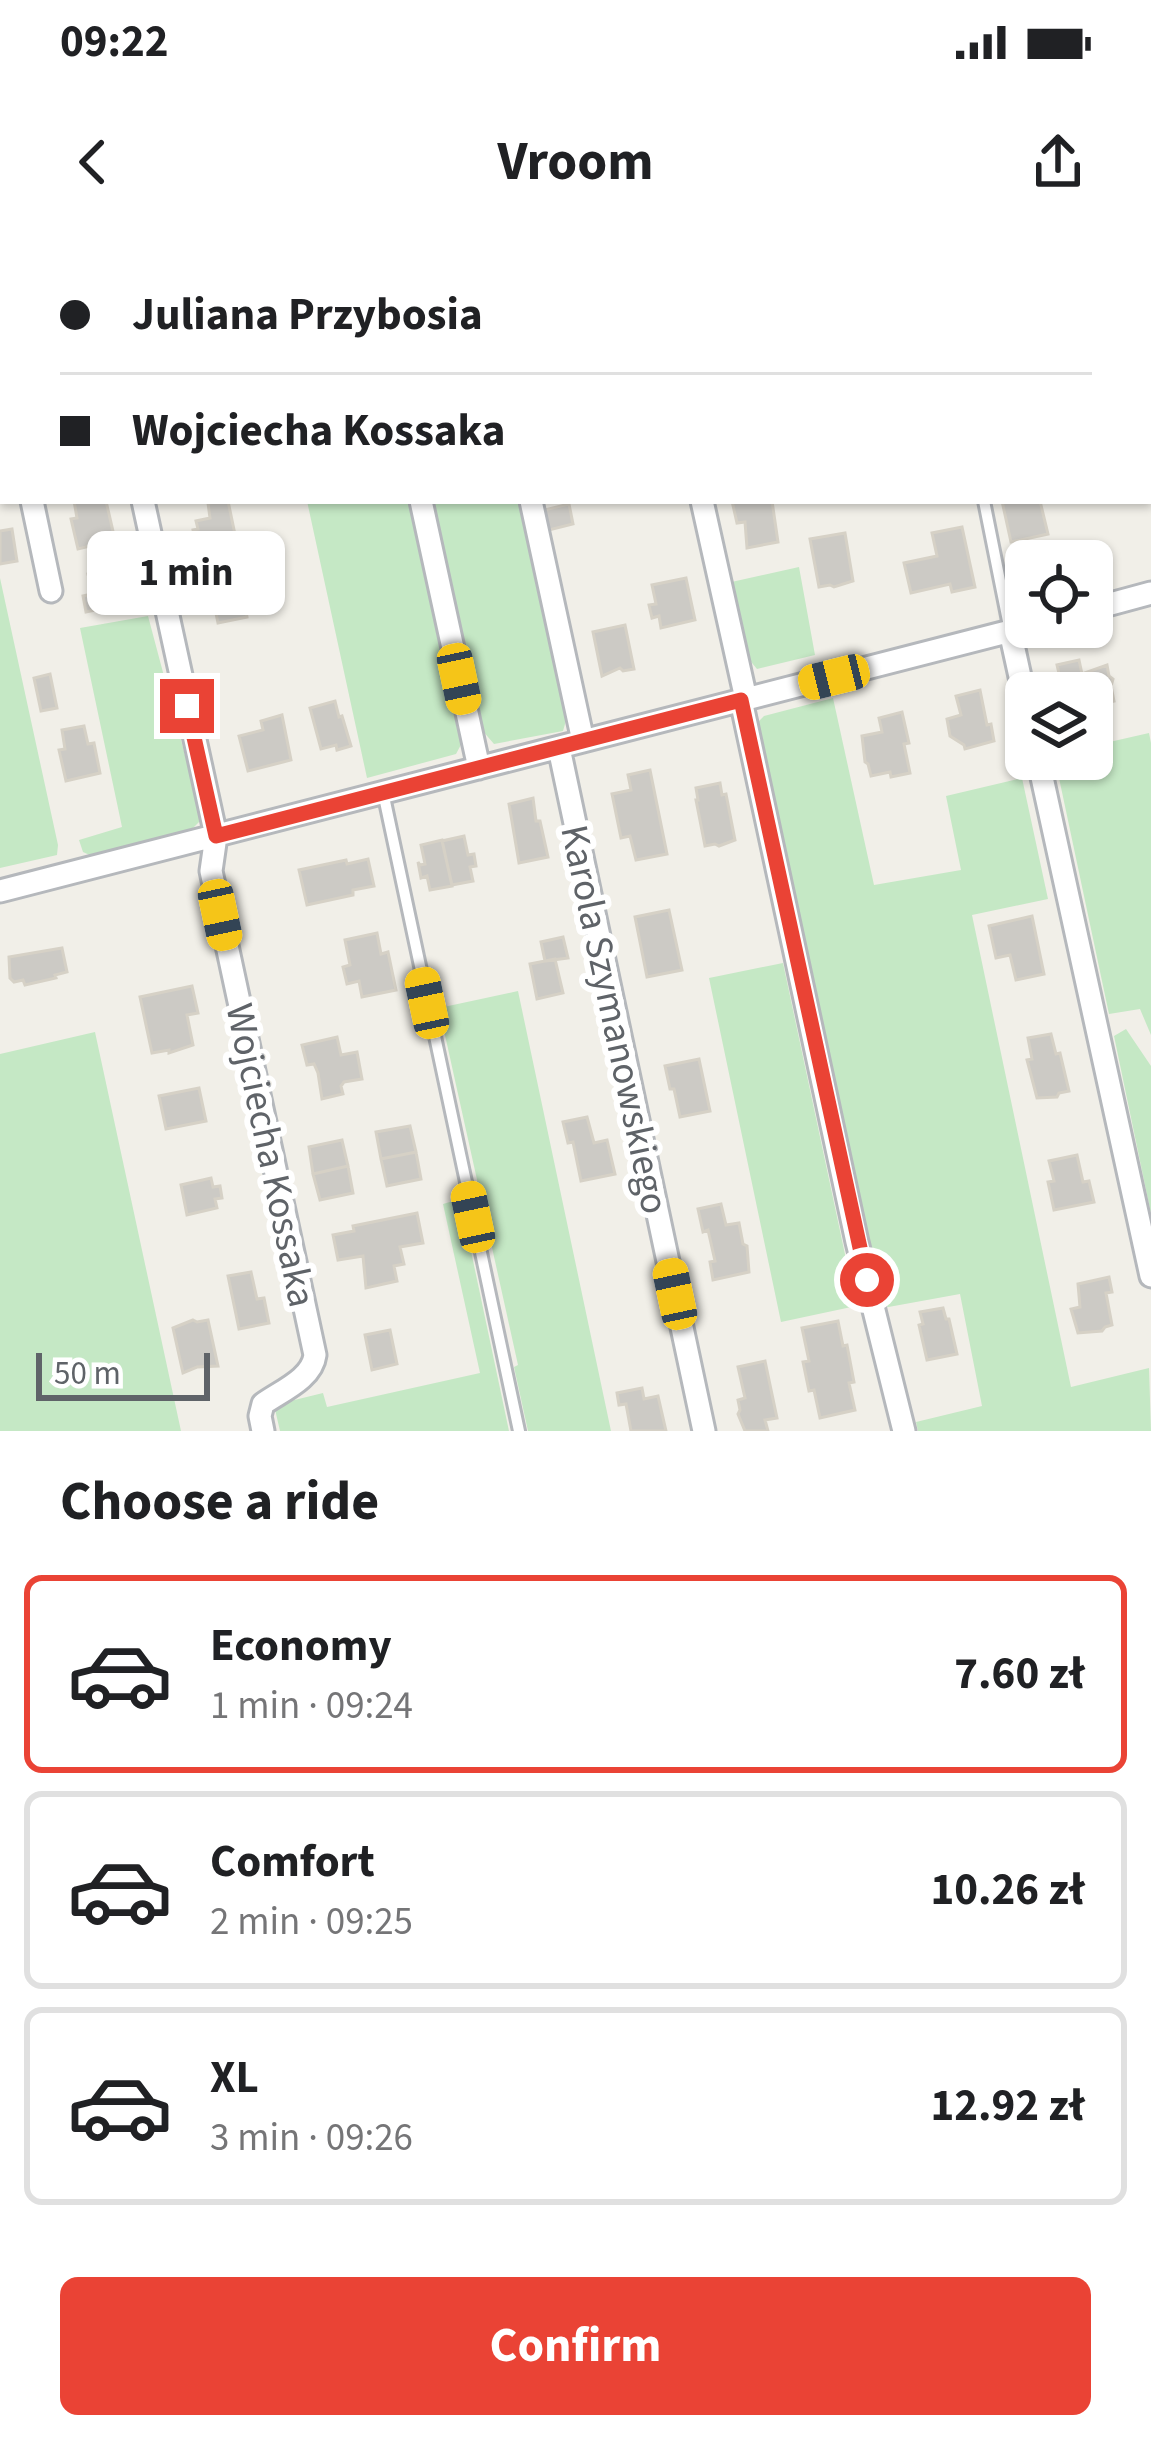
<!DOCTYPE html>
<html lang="en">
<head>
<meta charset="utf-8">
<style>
  body { margin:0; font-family:"Source Sans 3",sans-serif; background:#f6f6f6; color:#202124; height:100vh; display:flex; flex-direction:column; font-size:45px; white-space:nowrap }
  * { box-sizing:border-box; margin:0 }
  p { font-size:39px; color:#757577 }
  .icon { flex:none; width:66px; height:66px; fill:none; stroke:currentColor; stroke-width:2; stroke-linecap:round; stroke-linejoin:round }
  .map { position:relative; height:1191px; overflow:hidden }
  .details { display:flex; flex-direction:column; background:#fff; flex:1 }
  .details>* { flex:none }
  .banner { position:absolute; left:0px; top:0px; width:1152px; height:264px; box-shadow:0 3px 9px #0004; display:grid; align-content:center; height:264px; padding:0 60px; background:#fff }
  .controls { position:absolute; left:1005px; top:300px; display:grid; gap:24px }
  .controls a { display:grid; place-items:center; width:108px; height:108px; border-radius:18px; background:#fff; box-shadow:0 3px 9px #0004; font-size:60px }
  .scale { position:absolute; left:36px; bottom:30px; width:174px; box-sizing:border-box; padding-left:12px; border:6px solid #5f6368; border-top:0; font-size:33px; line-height:42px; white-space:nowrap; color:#5f6368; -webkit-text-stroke:9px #fff; paint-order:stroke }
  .end { position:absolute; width:54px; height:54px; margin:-27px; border:15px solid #ea4335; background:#fff; box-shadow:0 0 0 6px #fff }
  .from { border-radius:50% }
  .bubble { position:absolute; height:84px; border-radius:18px; background:#fff; box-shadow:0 3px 9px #0004; font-size:39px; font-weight:700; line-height:84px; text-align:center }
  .car { position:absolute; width:36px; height:72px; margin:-36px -18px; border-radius:15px; box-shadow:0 0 9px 3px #0007; background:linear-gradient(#f5c518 24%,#345 0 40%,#f5c518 0 76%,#345 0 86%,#f5c518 0) }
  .banner b { display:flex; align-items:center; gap:42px; height:114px; font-size:45px }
  .banner b+b { border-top:3px solid #e0e0e0 }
  .banner i { width:30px; height:30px; background:#202124 }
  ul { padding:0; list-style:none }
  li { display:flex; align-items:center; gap:36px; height:198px; margin:0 24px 18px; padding:0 36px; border:6px solid #e0e0e0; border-radius:18px }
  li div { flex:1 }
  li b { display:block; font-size:45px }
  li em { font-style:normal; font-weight:700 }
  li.current { border-color:#ea4335 }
  li>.icon { width:108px; height:108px; stroke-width:1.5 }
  h2 { padding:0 60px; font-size:54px; line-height:144px }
  .cta { display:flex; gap:24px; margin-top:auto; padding:24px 60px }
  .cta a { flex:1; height:138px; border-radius:18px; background:#ea4335; color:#fff; font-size:48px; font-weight:700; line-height:138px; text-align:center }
  .status { display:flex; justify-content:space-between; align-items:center; height:84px; padding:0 60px; background:#fff; direction:ltr }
  .status svg { height:33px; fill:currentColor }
  header { display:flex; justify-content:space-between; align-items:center; height:156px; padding:0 60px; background:#fff; font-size:54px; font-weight:700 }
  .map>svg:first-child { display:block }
  .green { fill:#c5e8c5 }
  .building { fill:#cccac5; stroke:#d6d1c6; stroke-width:3 }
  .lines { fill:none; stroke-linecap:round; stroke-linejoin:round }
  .service-casing { stroke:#b5b8bc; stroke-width:16 }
  .minor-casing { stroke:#b5b8bc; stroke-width:27 }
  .path { stroke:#9cc7a9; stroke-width:4.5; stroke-dasharray:12 6; stroke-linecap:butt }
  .service { stroke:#fff; stroke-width:10 }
  .minor { stroke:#fff; stroke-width:21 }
  .route { stroke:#ea4335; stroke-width:15 }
  .labels { text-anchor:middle; stroke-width:12; stroke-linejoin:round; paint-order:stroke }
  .street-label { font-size:39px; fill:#5f6368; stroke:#fff }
</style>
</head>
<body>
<div class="status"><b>09:22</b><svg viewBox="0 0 49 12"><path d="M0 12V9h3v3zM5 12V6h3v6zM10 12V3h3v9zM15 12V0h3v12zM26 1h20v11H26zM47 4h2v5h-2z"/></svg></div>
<header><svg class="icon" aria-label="back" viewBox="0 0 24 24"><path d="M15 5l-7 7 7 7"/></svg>Vroom<svg class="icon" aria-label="share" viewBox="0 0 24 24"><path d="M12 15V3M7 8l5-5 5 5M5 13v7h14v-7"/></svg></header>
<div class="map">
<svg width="1151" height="1191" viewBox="0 0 1151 1191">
  <rect width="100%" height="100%" fill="#f1efe8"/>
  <path class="green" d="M 307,261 L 411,261 L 464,499 L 456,514 L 367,538 Z
    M 433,261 L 525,261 L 569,470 L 563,491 L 494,504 L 482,490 Z
    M 799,327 L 815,415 L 757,429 L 747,417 L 727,343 Z
    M 0,338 L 58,605 L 57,615 L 0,628 Z
    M 148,376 L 202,579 L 192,589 L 94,617 L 83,612 L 79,600 L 122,587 L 80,388 Z
    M 833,458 L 874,645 L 961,630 L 946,556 L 1022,538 L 1048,659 L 972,675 L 1071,1147 L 1149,1128 L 1151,1191 L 918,1191 L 916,1182 L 982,1166 L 960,1054 L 883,1068 L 865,999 L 756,493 L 759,481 L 764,476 Z
    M 1149,493 L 1151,503 L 1151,795 L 1140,769 L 1109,774 L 1055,519 L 1092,519 L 1092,506 Z
    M 783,723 L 856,1066 L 781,1082 L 709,738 Z
    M 518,751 L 611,1191 L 528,1191 L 514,1127 L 518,1125 L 439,768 Z
    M 1126,789 L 1151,826 L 1151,974 L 1114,796 Z
    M 95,792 L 181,1191 L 0,1191 L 0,814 Z
    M 460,959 L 509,1191 L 280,1191 L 274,1165 L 323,1153 L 327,1167 L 480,1133 L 443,964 Z"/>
  <path class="building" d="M 74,261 L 106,261 L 115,300 L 78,309 L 71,279 L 77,278 Z
    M 228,261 L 237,304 L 198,311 L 193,290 L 198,289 L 196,281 L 210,278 L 208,263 Z
    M 732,261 L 772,261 L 778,302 L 747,308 L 745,282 L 737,283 Z
    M 1002,261 L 1040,261 L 1048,294 L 1011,302 Z
    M 569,264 L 573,284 L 549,290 L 544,270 Z
    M 962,287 L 975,347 L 952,352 L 950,344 L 911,353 L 904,323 L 937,316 L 932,293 Z
    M 12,289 L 17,321 L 0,324 L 0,291 Z
    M 845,293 L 853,341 L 834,347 L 830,345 L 819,347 L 810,299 Z
    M 118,328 L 129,363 L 86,372 L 83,356 L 92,354 L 88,334 Z
    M 245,330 L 249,346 L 256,345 L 260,367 L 246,370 L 247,377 L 218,383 L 213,359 L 195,363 L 191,341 L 226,334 L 226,337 L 233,336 L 232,332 Z
    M 686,338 L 695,380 L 661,388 L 659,376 L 652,378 L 649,365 L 656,364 L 652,345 Z
    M 625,385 L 634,429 L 623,431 L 620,428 L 602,436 L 593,392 Z
    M 1079,420 L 1082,434 L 1107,425 L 1109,436 L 1113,439 L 1111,446 L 1114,461 L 1096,465 L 1097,469 L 1092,470 L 1092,453 L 1071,453 L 1069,445 L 1062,446 L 1057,425 Z
    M 50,434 L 57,468 L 41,471 L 34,438 Z
    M 980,450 L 987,485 L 991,484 L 994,501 L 965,509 L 964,505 L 950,496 L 947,479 L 961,475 L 956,456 Z
    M 335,461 L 339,477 L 342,476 L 351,506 L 337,510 L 336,505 L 321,509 L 310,468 Z
    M 902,472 L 909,503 L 904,504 L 910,533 L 891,537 L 890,532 L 871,536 L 868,524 L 865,522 L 862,496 L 882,492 L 879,478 Z
    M 282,475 L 291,520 L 248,531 L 239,496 L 263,490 L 261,481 Z
    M 84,486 L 88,504 L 94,503 L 100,533 L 66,541 L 59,510 L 65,509 L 62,490 Z
    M 650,530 L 667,614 L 636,620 L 630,596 L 621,598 L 612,554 L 631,550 L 628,535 Z
    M 720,543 L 722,555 L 726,554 L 735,600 L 719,606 L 715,604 L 705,606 L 696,560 L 698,560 L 696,548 Z
    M 533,558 L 536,581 L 540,581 L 548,617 L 519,623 L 509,564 Z
    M 464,596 L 468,615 L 474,614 L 476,626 L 470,627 L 473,641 L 452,645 L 442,601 Z
    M 442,600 L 452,646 L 430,650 L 427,636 L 421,638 L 418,622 L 420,625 L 425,624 L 421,605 Z
    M 368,619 L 374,646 L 353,650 L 353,655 L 307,665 L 299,630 L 346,620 L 347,624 Z
    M 669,670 L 682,730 L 647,737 L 635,677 Z
    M 1032,676 L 1044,734 L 1016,740 L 1010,715 L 996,718 L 989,686 Z
    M 377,693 L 381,714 L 388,712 L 396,750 L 362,757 L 359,741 L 347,744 L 343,727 L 350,725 L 345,700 Z
    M 563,697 L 568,718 L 545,721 L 541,702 Z
    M 62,708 L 67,732 L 55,735 L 56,738 L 25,745 L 23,740 L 14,742 L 10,738 L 9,717 Z
    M 555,719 L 563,753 L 537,759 L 530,724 Z
    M 192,746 L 198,773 L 187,775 L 193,805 L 169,813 L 169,810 L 152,813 L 140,757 Z
    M 1051,794 L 1056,814 L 1060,813 L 1069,851 L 1059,853 L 1057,857 L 1037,858 L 1027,820 L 1032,819 L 1028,798 Z
    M 337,797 L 341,815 L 357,812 L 362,839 L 344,842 L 341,846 L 343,854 L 322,859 L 318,833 L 314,824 L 307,825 L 302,805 Z
    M 699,819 L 710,871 L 680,877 L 674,849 L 670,849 L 665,826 Z
    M 199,848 L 206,881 L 166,889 L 159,856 Z
    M 587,877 L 594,903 L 607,900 L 615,934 L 581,941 L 573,902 L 568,903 L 563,882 Z
    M 410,886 L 416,912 L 381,919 L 376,892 Z
    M 342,900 L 348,926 L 313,934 L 309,907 Z
    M 416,912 L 421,939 L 387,946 L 381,919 Z
    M 1077,915 L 1083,942 L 1089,941 L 1094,962 L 1054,970 L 1048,942 L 1054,941 L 1049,921 Z
    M 348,926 L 353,953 L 320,960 L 313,934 Z
    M 211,938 L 213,947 L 220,946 L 222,958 L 215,959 L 217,968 L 187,975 L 181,945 Z
    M 721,964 L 726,985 L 739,983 L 743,1004 L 747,1006 L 749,1032 L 713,1040 L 710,1022 L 715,1021 L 708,990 L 703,992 L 698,969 Z
    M 417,973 L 423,1003 L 400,1007 L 404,1024 L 394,1026 L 397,1041 L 366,1048 L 363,1016 L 338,1020 L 333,995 L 354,991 L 353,986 Z
    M 251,1032 L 257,1059 L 264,1058 L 269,1083 L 239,1089 L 228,1036 Z
    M 1109,1037 L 1112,1052 L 1106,1053 L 1112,1085 L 1105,1087 L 1102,1091 L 1078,1093 L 1071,1069 L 1080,1067 L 1078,1044 Z
    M 943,1068 L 946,1079 L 949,1079 L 957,1114 L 927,1120 L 919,1085 L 923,1084 L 920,1072 Z
    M 193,1080 L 197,1082 L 208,1080 L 218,1126 L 197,1127 L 183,1133 L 173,1088 Z
    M 838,1081 L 843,1106 L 847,1105 L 854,1142 L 849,1143 L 855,1170 L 820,1178 L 814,1150 L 809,1151 L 803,1122 L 809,1121 L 802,1088 Z
    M 390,1090 L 397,1124 L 372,1130 L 365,1095 Z
    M 765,1121 L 777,1178 L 765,1180 L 768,1191 L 745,1191 L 738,1174 L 740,1170 L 738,1160 L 745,1158 L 738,1127 Z
    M 642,1148 L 644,1159 L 658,1156 L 666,1191 L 631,1191 L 626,1164 L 619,1165 L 617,1153 Z"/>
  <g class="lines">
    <g class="service-casing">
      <path id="service" d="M 984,261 L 1010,391
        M 383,552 L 519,1191"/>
    </g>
    <g class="minor-casing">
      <path id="minor" d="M 90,0 L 90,3
        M 365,0 L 365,3
        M 475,0 L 476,3
        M 802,0 L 802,3
        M 0,113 L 3,127
        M 32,261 L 51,351
        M 143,261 L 216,596 L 211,631 L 315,1115 C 312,1139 281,1151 263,1164 L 260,1176 L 263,1191
        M 421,261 L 479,528
        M 531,261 L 583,501
        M 702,261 L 746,459
        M 1092,369 L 1151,353
        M 1010,391 L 1026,464
        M 741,460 L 857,1002 L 904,1191
        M 559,508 L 704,1191
        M 1038,519 L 1151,1036
        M 0,651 L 1026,387"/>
    </g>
    <path class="path" d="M 935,3 L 936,0"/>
    <use href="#service" class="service"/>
    <use href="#minor" class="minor"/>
  </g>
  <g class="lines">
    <path class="route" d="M 187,466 L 216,596 L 741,460 L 867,1040"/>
  </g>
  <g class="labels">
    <g class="street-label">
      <text transform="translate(616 779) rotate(78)" y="14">Karola Szymanowskiego</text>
      <text transform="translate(272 915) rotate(78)" y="14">Wojciecha Kossaka</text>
    </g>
  </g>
</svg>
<div class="controls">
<a><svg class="icon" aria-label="locate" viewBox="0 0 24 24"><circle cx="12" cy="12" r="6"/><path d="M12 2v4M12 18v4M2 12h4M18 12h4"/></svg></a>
<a><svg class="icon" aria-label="layers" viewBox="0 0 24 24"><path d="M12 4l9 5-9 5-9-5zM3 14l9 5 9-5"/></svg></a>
</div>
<div class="scale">50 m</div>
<i class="end from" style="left:867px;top:1040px"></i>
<i class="end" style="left:187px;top:466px"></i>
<div class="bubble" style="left:87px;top:291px;width:198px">1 min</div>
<i class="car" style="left:834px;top:437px;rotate:256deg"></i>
<i class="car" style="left:459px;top:439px;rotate:168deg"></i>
<i class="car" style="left:220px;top:675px;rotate:168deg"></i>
<i class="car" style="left:427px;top:763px;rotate:348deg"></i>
<i class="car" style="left:473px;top:977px;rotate:348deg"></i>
<i class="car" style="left:675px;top:1054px;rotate:348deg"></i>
<div class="banner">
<b><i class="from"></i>Juliana Przybosia</b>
<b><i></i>Wojciecha Kossaka</b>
</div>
</div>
<section class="details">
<h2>Choose a ride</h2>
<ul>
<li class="current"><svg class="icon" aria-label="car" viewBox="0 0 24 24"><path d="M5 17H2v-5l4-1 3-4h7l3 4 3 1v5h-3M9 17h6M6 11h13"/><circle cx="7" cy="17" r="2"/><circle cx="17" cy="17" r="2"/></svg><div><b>Economy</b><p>1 min · 09:24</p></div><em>7.60 zł</em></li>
<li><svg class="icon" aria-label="car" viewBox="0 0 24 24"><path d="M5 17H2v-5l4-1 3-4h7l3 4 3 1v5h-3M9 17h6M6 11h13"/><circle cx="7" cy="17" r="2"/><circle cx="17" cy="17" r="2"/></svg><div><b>Comfort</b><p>2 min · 09:25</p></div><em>10.26 zł</em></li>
<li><svg class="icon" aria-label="car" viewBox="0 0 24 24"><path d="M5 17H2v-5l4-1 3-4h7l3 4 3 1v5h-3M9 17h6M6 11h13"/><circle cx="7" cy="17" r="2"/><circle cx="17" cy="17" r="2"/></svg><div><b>XL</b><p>3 min · 09:26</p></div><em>12.92 zł</em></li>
</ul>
<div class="cta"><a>Confirm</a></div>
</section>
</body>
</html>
